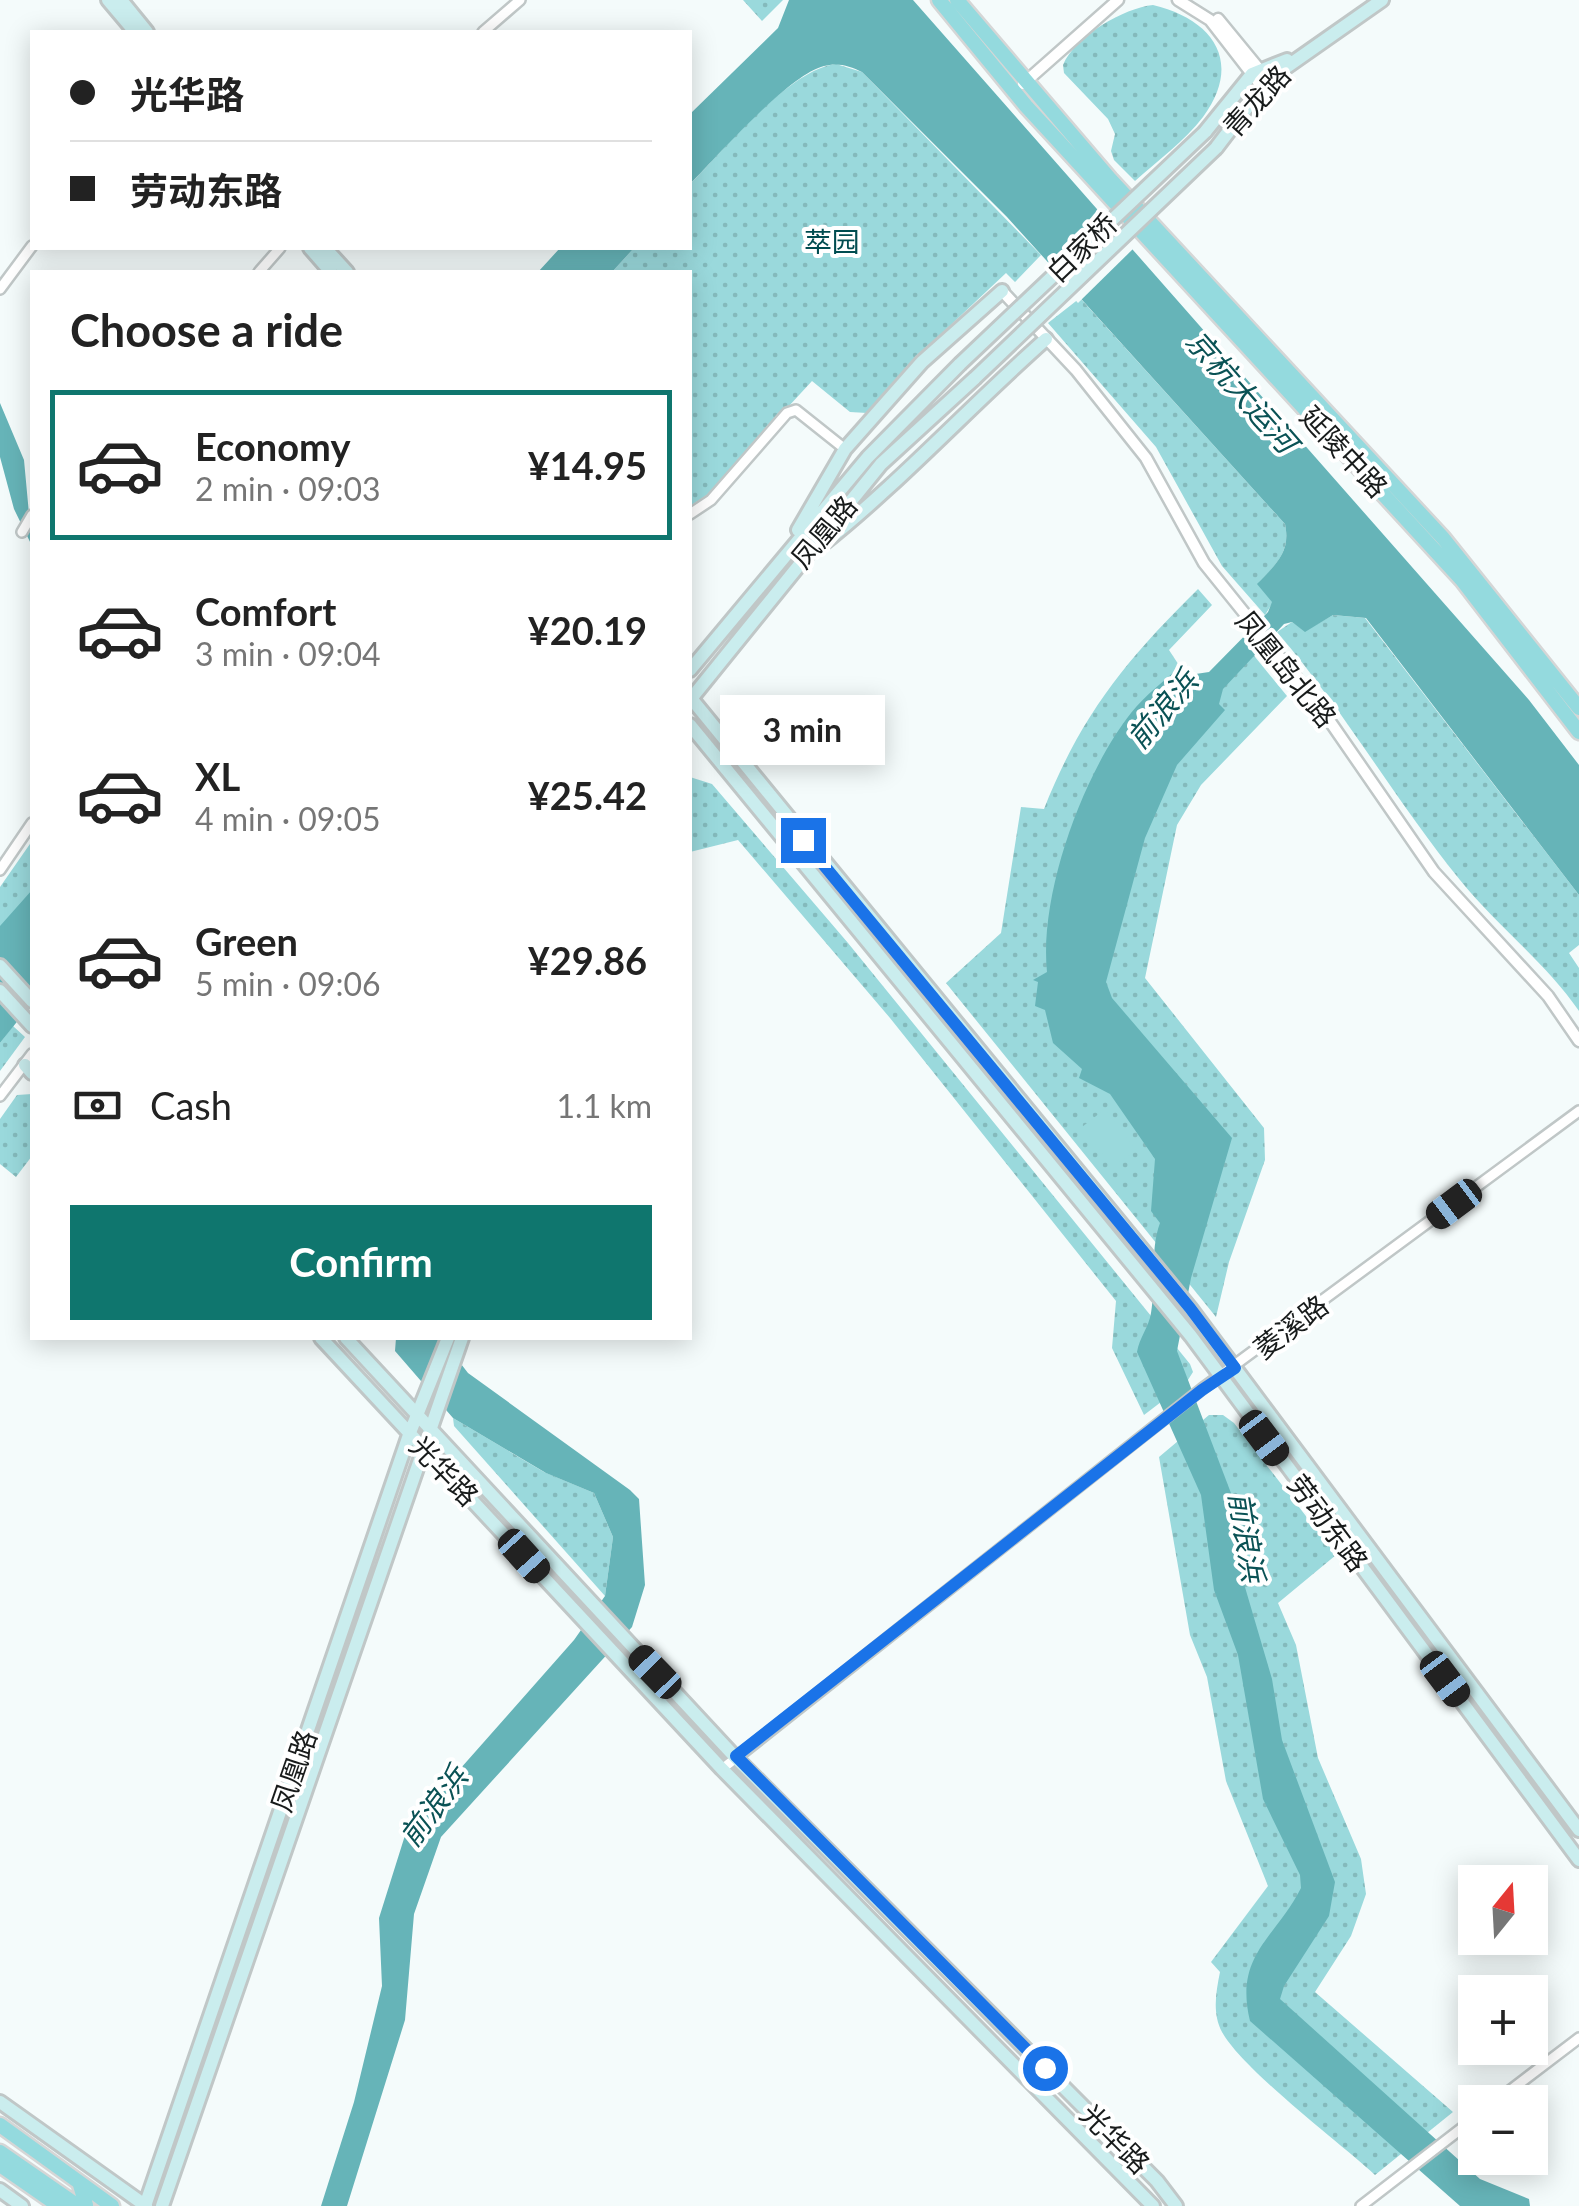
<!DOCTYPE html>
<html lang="en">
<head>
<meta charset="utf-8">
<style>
  body { margin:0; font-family:Lato,"Noto Sans SC",sans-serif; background:#f2f2f2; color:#222; height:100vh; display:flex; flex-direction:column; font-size:38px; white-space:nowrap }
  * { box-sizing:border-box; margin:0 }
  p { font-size:32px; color:#767676 }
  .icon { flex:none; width:55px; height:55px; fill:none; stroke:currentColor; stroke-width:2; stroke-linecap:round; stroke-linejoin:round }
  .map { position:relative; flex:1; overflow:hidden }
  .side { position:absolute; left:30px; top:270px; width:662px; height:1070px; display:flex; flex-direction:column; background:#fff; border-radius:0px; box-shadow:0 5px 25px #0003 }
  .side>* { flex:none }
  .top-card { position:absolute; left:30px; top:30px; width:662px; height:220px; border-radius:0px; box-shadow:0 5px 25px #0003; display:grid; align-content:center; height:220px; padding:0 40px; background:#fff }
  .needle { width:65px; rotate:18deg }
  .tools { position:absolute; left:1458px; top:1865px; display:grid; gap:20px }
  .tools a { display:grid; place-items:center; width:90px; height:90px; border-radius:0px; background:#fff; box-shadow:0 5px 25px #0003; font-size:50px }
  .end { position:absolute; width:45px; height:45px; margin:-22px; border:12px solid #1a73e8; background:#fff; box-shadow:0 0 0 5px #fff }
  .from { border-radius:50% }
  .bubble { position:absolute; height:70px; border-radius:0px; background:#fff; box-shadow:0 5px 25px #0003; font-size:32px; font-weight:700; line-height:70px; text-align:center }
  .car { position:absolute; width:30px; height:60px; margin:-30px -15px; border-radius:12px; box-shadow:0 0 8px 2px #0007; background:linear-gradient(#222 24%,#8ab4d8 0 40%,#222 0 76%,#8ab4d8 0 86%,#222 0) }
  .top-card b { display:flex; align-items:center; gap:35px; height:95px; font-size:38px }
  .top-card b+b { border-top:2px solid #e0e0e0 }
  .top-card i { width:25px; height:25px; background:#222 }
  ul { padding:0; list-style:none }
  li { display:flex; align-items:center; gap:30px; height:150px; margin:0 20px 15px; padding:0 20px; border:5px solid transparent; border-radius:0px }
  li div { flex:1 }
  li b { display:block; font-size:38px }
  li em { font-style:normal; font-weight:700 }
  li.active { border-color:#0f766e }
  li>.icon { width:90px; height:90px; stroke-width:1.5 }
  h2 { padding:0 40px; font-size:45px; line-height:120px }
  .pay { display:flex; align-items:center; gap:25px; height:110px; padding:0 40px; font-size:38px }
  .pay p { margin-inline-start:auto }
  .button { display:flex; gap:20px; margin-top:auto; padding:20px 40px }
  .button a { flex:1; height:115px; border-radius:0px; background:#0f766e; color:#fff; font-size:40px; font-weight:700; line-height:115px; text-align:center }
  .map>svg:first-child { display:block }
  .park { fill:url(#park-dots) }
  .garden { fill:#9ad9dc }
  .water { fill:#66b4b8 }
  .pier { fill:#f4fbfb }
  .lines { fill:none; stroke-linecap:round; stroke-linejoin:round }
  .minor-casing { stroke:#c0c7c7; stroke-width:14 }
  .tertiary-casing { stroke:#c0c7c7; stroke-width:15 }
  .secondary-casing { stroke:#c0c7c7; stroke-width:18 }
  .primary-casing { stroke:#d5d6d6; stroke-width:19 }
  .minor { stroke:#fff; stroke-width:9 }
  .tertiary { stroke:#fff; stroke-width:10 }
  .secondary { stroke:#caedee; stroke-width:12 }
  .primary { stroke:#94dade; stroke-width:14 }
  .secondary-bridge-casing { stroke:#c0c7c7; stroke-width:18; stroke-linecap:butt }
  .secondary-bridge { stroke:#caedee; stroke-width:12 }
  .route { stroke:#1a73e8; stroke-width:12 }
  .labels { text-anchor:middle; stroke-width:8; stroke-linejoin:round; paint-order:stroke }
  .street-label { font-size:28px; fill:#181b1b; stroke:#fff }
  .park-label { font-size:28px; fill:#004c50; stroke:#fff }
  .water-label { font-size:30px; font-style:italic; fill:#0a5255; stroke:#fff }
</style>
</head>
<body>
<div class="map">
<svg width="1579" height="2206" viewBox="0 0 1579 2206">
  <defs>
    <pattern id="park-dots" width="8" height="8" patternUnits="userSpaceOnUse" patternTransform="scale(2.5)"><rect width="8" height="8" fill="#9ad9dc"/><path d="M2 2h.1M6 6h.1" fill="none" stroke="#84babc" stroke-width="1.8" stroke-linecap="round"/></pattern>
  </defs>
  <rect width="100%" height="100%" fill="#f4fbfb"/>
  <path class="park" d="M 743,0 L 783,0 L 762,21 Z
    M 1153,5 C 1212,19 1244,61 1203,117 C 1185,141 1157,161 1135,181 L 1114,160 L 1111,151 L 1115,134 L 1108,119 L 1064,73 L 1063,65 C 1075,36 1124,8 1153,5 Z
    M 836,64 L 862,72 L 1041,255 L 1015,282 L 1006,273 L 921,353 L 867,413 L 850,412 L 812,381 L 707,495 L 690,506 L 690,272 L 612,272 L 634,248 L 690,248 L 690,184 C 724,150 788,70 836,64 Z
    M 1080,298 L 1285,524 C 1291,552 1276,564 1258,584 L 1273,602 L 1265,615 L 1222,566 L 1156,447 L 1048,323 Z
    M 1198,589 L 1212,605 L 1169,650 L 1192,685 L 1251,652 L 1287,696 L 1201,785 L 1177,825 L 1145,978 L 1264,1128 L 1265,1160 L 1229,1262 L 1216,1317 L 946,983 L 1001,933 L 1021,807 L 1044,809 C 1081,715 1126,660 1198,589 Z
    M 1333,615 L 1365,618 L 1579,895 L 1579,945 L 1569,953 L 1579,968 L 1579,1011 C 1545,962 1497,926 1460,880 C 1395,800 1344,710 1277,632 L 1292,622 L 1305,631 Z
    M 690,777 L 712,784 L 848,943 L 1190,1364 L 1193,1372 L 1186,1383 L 1144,1415 L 1112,1348 L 1116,1301 L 890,1018 L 738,840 L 690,852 Z
    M 32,841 L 32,914 L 0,942 L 0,887 Z
    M 13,1026 L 25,1037 L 0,1071 L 0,1043 Z
    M 32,1094 L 32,1156 L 16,1177 L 0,1164 L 0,1119 L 17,1095 Z
    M 1209,1415 L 1223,1415 L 1234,1423 L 1336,1555 L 1278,1603 L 1296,1645 L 1318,1758 L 1361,1859 L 1366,1894 L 1351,1936 L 1315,1992 L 1453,2112 L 1375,2175 C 1339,2142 1243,2070 1222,2032 C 1212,2013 1216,1992 1220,1972 L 1211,1962 L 1268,1886 L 1226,1781 L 1207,1677 L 1190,1635 L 1159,1457 Z
    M 453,1418 L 544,1472 L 594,1493 L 613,1537 L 605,1596 L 454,1426 Z"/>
  <path class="garden" d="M 1105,1109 L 1136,1150 L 1113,1167 L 1082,1127 Z"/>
  <path class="water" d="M 789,0 L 913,0 L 1529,700 L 1579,765 L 1579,895 L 1366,618 L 1333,615 L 1305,632 L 1292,622 L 1284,624 L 1223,689 L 1219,704 L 1225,710 L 1177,765 L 1145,838 L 1106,982 L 1112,998 L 1232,1138 L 1191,1278 L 1177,1351 L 1237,1509 L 1242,1577 L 1272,1679 L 1282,1740 L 1335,1882 L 1329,1916 L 1284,1986 L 1280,1999 L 1480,2179 L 1529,2199 L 1530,2206 L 1460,2206 L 1250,2021 C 1234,1955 1275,1939 1301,1888 L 1300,1875 L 1263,1799 L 1238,1655 L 1214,1590 L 1201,1495 L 1137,1352 C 1139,1338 1149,1327 1151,1313 C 1156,1285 1150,1249 1160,1223 L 1151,1211 L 1155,1159 L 1110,1094 L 1079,1078 L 1082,1069 L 1053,1043 L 1045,1010 L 1035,1006 L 1038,982 L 1033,980 L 1047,972 C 1039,894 1083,774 1131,713 C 1145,695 1165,681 1181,665 L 1189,675 L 1209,672 L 1268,612 L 1272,602 L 1257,584 C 1276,564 1291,552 1285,524 L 1007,217 L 862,72 C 850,66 838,62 824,66 C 788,75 718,156 690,184 L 690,114 L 778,28 Z
    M 560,248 L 634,248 L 612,272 L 538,272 Z
    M 0,403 L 24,460 L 32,546 L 14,509 L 0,457 Z
    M 32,890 L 32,1003 L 0,1043 L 0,926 Z
    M 396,1338 L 441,1338 L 468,1373 L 630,1490 L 639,1499 L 645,1585 L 632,1627 L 441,1837 L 414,1914 L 405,2020 L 347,2206 L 321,2206 L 354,2102 L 382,1986 L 379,1918 L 407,1829 L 574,1640 L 605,1596 L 613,1537 L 594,1493 L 546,1473 L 453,1418 L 395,1351 Z"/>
  <path class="pier" d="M 1105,212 L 1135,247 L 1078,303 L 1046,268 Z"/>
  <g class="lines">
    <g class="minor-casing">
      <path id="minor" d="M 483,32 L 520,0
        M 259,272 L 280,248
        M 0,289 L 32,246
        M 690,514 L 711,500 L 787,413 L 796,410 L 845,449
        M 22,532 L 32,515
        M 0,870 L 32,823
        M 0,1096 L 32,1054
        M 722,1769 L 1202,1389 L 1579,1111
        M 1495,2102 L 1579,2038
        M 1361,2206 L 1475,2118"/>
    </g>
    <g class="tertiary-casing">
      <path id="tertiary" d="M 1178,0 L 1210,20 L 1262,87
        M 1218,19 L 1264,75
        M 1023,84 L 1118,0
        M 1002,291 L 1076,370 L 1146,458 L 1204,563 L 1320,707 L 1434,872 L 1548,996 L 1579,1041"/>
    </g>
    <g class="secondary-casing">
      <path id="secondary" d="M 108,0 L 135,32
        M 121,0 L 147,32
        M 1205,132 L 1252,74 L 1287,60
        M 1216,148 L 1268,80 L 1382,0
        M 310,248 L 331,272
        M 325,248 L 347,272
        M 798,530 L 845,449 L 922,362 L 1002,291
        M 819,547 C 900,483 969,407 1046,339
        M 690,670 L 868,457 L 960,364
        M 690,697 L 1190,1308 L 1579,1830
        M 690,700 L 881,464 L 975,378
        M 690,725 L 1191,1336 L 1579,1860
        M 0,966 L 32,1001
        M 0,991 L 32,1026
        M 25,1065 L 32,1073
        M 321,1338 L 722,1769 L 1153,2206
        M 346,1338 L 735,1757 L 1157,2181 L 1176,2206
        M 0,2102 L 146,2206
        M 0,2190 L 22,2206
        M 145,2206 L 409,1435 L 448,1338
        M 162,2206 L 462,1338"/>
    </g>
    <g class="primary-casing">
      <path id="primary" d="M 939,0 L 1026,106 L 1462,580 L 1579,732
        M 957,0 L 1110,179 L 1443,538 L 1579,708
        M 0,2125 L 112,2206
        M 0,2152 L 78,2206 L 86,2205 L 80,2185
        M 0,2165 L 59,2206"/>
    </g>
    <use href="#minor" class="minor"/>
    <use href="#tertiary" class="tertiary"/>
    <use href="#secondary" class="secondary"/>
    <use href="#primary" class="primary"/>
    <g class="secondary-bridge-casing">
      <path id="secondary-bridge" d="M 960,364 L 1205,132
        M 975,378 L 1216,148"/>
    </g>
    <use href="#secondary-bridge" class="secondary-bridge"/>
  </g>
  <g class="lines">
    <path class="route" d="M 803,840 L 1190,1308 L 1235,1368 L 1202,1390 L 736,1756 L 1045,2068"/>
  </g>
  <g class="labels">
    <g class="street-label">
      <text transform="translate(1257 101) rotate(-48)" y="10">青龙路</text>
      <text transform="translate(1082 248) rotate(-44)" y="10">白家桥</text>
      <text transform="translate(1344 452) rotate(47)" y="10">延陵中路</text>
      <text transform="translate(824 532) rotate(-50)" y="10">凤凰路</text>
      <text transform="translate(1286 669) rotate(51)" y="10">凤凰岛北路</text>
      <text transform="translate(1291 1327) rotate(-37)" y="10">菱溪路</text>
      <text transform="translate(444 1471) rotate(46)" y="10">光华路</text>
      <text transform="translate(1328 1523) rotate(53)" y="10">劳动东路</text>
      <text transform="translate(294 1771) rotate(-71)" y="10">凤凰路</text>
      <text transform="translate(1115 2139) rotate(45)" y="10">光华路</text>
    </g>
    <g class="park-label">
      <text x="832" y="252">萃园</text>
    </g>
    <g class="water-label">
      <text transform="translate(1241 392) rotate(49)" y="10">京杭大运河</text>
      <text transform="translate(1163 710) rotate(-50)" y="10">前浪浜</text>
      <text transform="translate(1246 1537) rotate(81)" y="10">前浪浜</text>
      <text transform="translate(434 1807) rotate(-53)" y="10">前浪浜</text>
    </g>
  </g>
</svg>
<div class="tools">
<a><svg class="needle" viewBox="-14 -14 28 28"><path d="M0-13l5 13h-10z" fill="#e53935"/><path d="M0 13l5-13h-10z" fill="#767676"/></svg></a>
<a>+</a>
<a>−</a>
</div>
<i class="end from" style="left:1045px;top:2068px"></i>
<i class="end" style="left:803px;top:840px"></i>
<div class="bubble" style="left:720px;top:695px;width:165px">3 min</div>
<i class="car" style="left:1454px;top:1204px;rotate:233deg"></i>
<i class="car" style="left:1264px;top:1438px;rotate:143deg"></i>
<i class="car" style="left:524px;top:1556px;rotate:138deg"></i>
<i class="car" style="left:655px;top:1672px;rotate:316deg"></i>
<i class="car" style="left:1445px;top:1679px;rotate:143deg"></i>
<div class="top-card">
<b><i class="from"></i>光华路</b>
<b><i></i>劳动东路</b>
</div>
<section class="side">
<h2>Choose a ride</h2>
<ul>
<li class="active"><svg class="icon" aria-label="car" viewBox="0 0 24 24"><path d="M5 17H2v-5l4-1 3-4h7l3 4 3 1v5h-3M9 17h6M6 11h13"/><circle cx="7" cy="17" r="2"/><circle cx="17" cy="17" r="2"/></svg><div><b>Economy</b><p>2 min · 09:03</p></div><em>¥14.95</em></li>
<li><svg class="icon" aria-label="car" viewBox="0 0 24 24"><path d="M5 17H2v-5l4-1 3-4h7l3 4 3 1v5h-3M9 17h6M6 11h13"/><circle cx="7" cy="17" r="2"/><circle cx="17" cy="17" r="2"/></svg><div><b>Comfort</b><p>3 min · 09:04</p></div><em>¥20.19</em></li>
<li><svg class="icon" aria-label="car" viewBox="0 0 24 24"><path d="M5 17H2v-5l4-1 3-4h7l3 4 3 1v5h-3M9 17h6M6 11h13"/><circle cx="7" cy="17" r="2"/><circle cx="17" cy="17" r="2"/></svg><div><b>XL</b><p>4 min · 09:05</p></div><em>¥25.42</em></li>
<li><svg class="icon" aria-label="car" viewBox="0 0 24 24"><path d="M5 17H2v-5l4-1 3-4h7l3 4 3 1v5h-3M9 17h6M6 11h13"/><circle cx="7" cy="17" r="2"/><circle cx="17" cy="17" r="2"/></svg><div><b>Green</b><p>5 min · 09:06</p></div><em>¥29.86</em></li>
</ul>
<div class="pay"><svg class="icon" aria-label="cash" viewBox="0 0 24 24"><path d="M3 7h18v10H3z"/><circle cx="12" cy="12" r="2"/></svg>Cash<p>1.1 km</p></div>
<div class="button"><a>Confirm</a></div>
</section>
</div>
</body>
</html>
